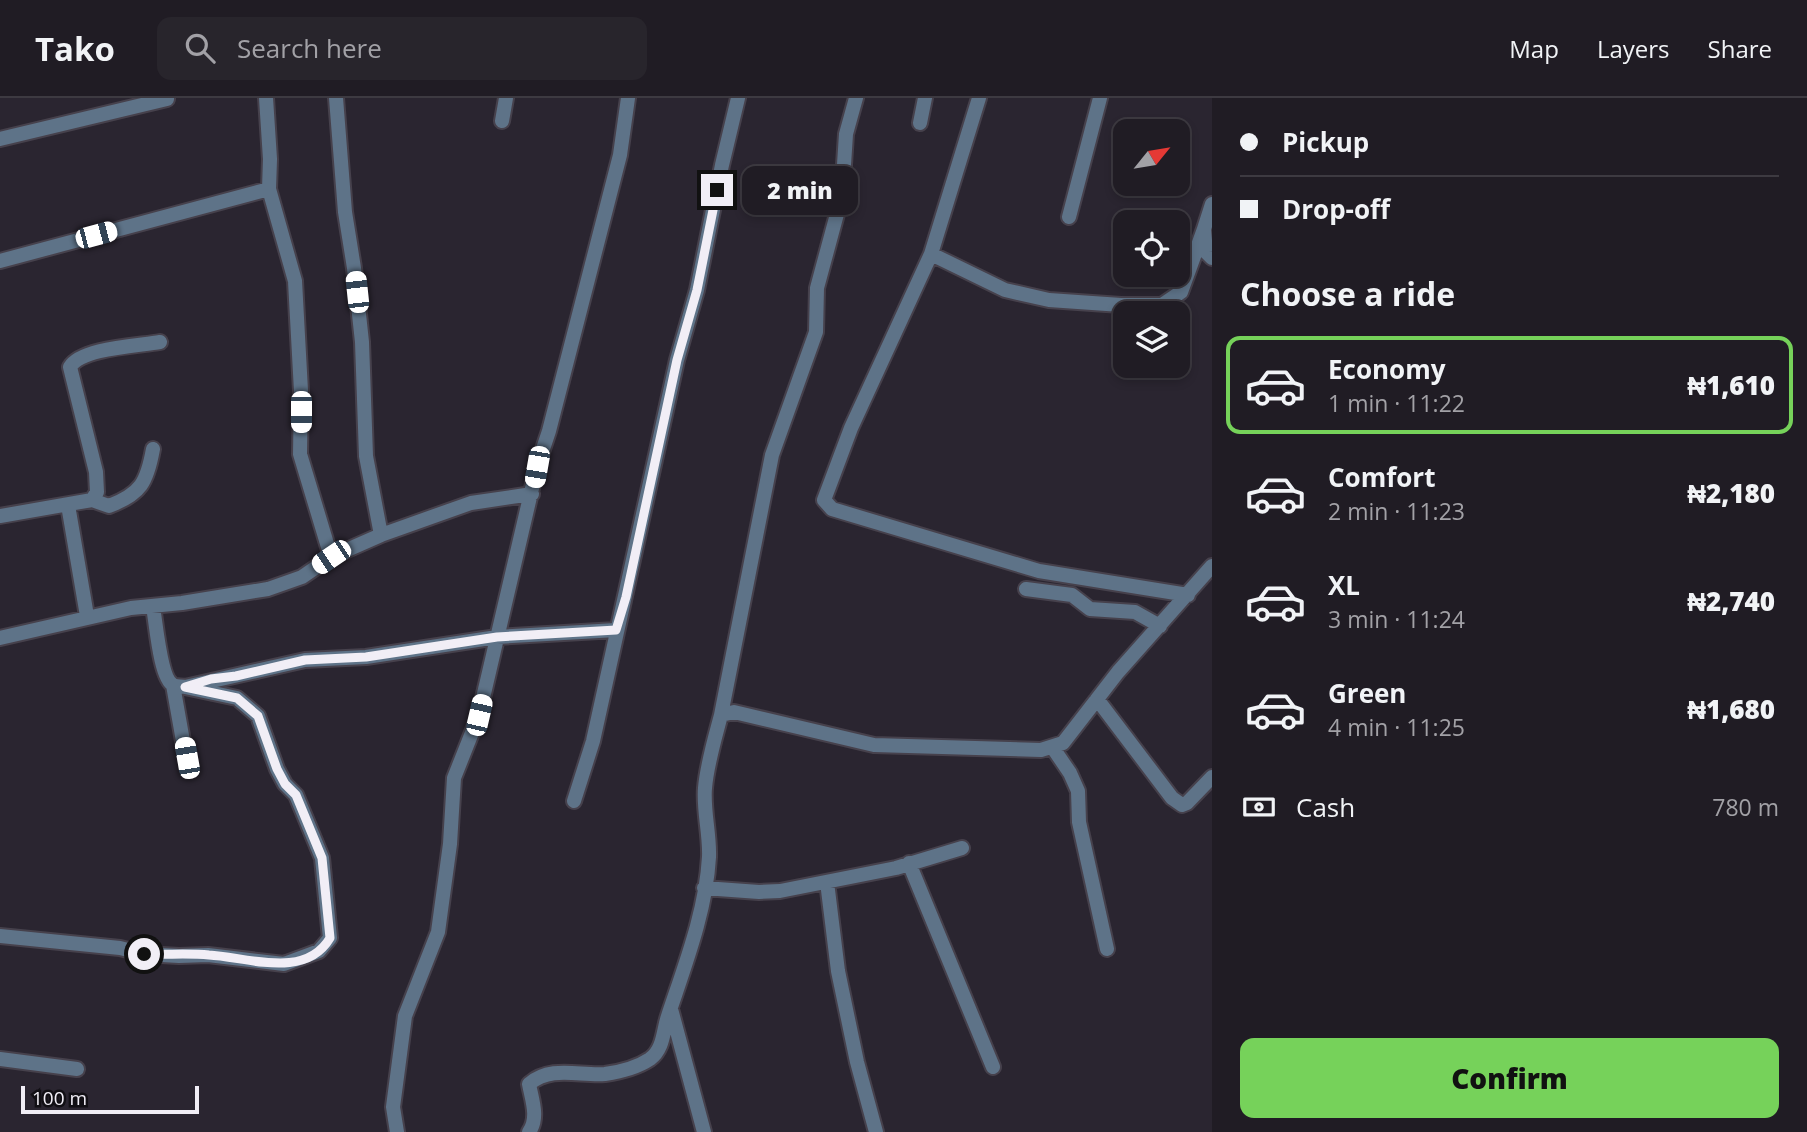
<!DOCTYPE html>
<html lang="en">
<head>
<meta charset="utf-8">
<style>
  body { margin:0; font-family:"Open Sans",sans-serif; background:#28252c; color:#f1f3f6; height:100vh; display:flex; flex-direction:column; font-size:26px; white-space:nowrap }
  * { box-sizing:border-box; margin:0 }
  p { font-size:23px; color:#a2a1a6 }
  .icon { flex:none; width:38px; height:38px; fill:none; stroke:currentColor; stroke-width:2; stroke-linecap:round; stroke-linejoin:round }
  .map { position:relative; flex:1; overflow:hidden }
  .sheet { display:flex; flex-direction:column; background:#201c24; width:595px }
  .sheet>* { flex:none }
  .hud { display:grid; align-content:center; height:154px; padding:0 28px; background:#201c24 }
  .needle { width:46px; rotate:60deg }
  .controls { position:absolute; left:1113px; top:21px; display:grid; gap:14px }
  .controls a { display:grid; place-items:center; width:77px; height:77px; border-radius:14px; background:#201c24; box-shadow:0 4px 10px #0003,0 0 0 2px #3d3a41; font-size:35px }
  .scale { position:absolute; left:21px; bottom:18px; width:178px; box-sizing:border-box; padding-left:7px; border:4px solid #f1eef6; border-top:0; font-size:19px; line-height:24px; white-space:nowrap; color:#f1eef6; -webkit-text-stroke:5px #110f14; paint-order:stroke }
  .end { position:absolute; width:32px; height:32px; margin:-16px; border:9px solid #f1eef6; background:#111; box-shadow:0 0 0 4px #111 }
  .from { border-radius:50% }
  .bubble { position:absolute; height:49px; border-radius:14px; background:#201c24; box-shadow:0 4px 10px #0003,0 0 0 2px #3d3a41; font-size:23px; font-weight:800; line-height:49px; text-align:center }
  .car { position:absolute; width:21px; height:42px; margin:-21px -10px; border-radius:9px; box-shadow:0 0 5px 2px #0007; background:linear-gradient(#fff 24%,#345 0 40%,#fff 0 76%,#345 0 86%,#fff 0) }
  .hud b { display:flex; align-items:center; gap:24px; height:66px; font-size:26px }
  .hud b+b { border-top:2px solid #3d3a41 }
  .hud i { width:18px; height:18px; background:#f1f3f6 }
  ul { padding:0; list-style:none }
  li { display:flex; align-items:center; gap:21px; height:98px; margin:0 14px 10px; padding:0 14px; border:4px solid transparent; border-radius:14px }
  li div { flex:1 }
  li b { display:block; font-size:26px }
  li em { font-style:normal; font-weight:800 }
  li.on { border-color:#76d25a }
  li>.icon { width:63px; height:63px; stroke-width:1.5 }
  h2 { padding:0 28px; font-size:32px; line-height:84px }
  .pay { display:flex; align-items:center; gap:18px; height:77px; padding:0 28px; font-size:26px }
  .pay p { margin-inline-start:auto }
  .primary-button { display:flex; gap:14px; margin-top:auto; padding:14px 28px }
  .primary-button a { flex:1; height:80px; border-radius:14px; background:#76d25a; color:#111; font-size:28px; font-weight:800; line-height:80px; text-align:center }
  header { display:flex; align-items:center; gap:42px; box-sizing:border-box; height:98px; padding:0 35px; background:#201c24; border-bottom:2px solid #3d3a41 }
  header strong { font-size:33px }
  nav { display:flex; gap:38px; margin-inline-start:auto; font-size:24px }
  .search { width:490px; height:63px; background:#28252c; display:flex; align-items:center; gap:18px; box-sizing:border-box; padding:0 24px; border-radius:14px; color:#a2a1a6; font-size:26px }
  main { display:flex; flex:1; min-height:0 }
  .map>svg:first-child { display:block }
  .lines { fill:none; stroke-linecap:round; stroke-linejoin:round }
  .minor-casing { stroke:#46414c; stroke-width:18 }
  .minor { stroke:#5e7388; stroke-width:14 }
  .route { stroke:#f1eef6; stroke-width:9 }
</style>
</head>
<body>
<header>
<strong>Tako</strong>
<div class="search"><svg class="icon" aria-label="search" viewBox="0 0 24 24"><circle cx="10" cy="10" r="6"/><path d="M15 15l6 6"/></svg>Search here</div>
<nav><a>Map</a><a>Layers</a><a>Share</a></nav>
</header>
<main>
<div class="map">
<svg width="1212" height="1034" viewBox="0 0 1212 1034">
  <rect width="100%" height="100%" fill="#2a2530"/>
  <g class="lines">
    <g class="minor-casing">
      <path id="minor" d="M 266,0 L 270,61 L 269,91 L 295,183 L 301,293 L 300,356 L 331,459
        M 336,0 L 345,114 L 354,170 L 362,244 L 366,358 L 381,437
        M 979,0 L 931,156 L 851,330 L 824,402 L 832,411 L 1039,473 L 1188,497
        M 502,23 L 506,0
        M 920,25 L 925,0
        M 0,41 L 167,1
        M 1212,106 L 1204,131 L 1206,154 L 1212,160
        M 1069,119 L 1100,0
        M 931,156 L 1005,192 L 1049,202 L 1121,207 L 1162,207 L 1181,194 L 1204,131
        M 0,163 L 269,91
        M 92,402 L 109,408 C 141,396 147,384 153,351
        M 68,407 L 87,518
        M 0,418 L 92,402 L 97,394 L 96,374 L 70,269 C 81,250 137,248 160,244
        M 1026,491 L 1072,497 L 1090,511 L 1135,514 L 1160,528
        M 153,509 C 156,524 160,580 173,587 C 177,589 181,588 185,589 L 305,562 L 366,559 L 497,539 L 616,532
        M 0,540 L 131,510 L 182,505 L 268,491 L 302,479 L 331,459 L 381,437 L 471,405 L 532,396
        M 173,587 L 186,660
        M 1097,601 L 1172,700 L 1182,707 L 1187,705 L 1212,679
        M 721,617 L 772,357 L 816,234 L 817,190 L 837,116 L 843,82 L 846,36 L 856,0
        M 1053,650 L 1070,675 L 1078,693 L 1079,724 L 1107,851
        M 574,703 L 593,643 L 677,262 L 697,192 L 722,67 L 738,0
        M 909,765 L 993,969
        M 827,784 L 838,873 L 857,964 L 876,1034
        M 704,790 L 759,794 L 780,793 L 896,770 L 962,750
        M 0,838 L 120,850 L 144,856 L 179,858 L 208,857 L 284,866 L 319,853 L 330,840 L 322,760 L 296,697 L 285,686 L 277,671 L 258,618 L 237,600 L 185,589
        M 671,911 L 704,1034
        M 0,961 L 77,971
        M 397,1034 L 393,1009 L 405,918 L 438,834 L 450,746 L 454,680 L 479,617 L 537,369 L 549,333 L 620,57 L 628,0
        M 529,1034 C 539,1020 532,1002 529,986 C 551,967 579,978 605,976 C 619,974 638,969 650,961 C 664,951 663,932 668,918 C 685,867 706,813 709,759 C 710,736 703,712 705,690 C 707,666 715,640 721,617 L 734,614 L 874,647 L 1041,652 L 1063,645 L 1118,574 L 1212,468"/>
    </g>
    <use href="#minor" class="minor"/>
  </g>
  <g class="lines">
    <path class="route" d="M 144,856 C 166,857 188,855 209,857 C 247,859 305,882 330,840 L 322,760 L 296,697 L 285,686 L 277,671 L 258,618 L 237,600 L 185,589 L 211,581 L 236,578 L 305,562 L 366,559 L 497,539 L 616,532 L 626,499 L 677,262 L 697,192 L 717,92"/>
  </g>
</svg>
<div class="controls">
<a><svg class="needle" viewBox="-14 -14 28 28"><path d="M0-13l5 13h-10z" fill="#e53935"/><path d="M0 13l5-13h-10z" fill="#a2a1a6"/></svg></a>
<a><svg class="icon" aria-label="locate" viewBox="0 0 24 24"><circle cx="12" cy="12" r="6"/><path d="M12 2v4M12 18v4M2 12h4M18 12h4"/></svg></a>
<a><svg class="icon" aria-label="layers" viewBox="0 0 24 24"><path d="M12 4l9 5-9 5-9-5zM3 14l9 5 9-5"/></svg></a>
</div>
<div class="scale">100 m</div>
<i class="end from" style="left:144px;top:856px"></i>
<i class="end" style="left:717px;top:92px"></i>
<div class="bubble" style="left:742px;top:68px;width:116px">2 min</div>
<i class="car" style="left:96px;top:137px;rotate:75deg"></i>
<i class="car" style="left:357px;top:194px;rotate:354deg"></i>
<i class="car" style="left:301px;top:314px;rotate:180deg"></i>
<i class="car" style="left:537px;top:369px;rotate:190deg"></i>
<i class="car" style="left:331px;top:459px;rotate:236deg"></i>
<i class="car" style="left:479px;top:617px;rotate:13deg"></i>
<i class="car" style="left:187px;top:660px;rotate:350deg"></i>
</div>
<section class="sheet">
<div class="hud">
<b><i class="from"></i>Pickup</b>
<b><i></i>Drop-off</b>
</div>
<h2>Choose a ride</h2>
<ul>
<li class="on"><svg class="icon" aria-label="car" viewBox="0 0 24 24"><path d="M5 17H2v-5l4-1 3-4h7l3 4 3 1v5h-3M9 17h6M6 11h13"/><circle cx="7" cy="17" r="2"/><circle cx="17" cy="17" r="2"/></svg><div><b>Economy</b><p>1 min · 11:22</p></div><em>₦1,610</em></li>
<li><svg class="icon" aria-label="car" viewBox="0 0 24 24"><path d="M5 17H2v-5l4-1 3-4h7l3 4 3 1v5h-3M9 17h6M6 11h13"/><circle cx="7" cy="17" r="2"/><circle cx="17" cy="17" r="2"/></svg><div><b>Comfort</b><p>2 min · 11:23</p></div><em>₦2,180</em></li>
<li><svg class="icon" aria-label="car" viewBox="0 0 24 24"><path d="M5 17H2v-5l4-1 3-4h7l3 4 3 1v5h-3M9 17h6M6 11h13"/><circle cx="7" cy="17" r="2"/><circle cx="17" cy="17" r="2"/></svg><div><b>XL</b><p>3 min · 11:24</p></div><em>₦2,740</em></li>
<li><svg class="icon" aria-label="car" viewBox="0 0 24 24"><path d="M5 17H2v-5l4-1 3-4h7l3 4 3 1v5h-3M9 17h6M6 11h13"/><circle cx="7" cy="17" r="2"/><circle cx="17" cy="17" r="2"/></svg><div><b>Green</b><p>4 min · 11:25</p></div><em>₦1,680</em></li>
</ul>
<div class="pay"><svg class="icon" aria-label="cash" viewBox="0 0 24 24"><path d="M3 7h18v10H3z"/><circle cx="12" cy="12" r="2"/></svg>Cash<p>780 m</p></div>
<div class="primary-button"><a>Confirm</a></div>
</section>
</main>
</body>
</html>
